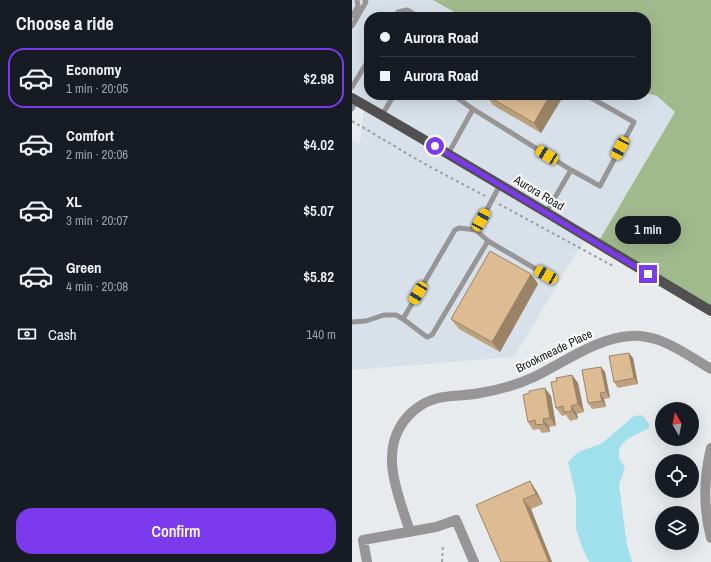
<!DOCTYPE html>
<html lang="en">
<head>
<meta charset="utf-8">
<style>
  body { margin:0; font-family:"Archivo Narrow",sans-serif; background:#20242c; color:#f1f3f6; height:100vh; display:flex; flex-direction:column; font-size:15px; white-space:nowrap }
  * { box-sizing:border-box; margin:0 }
  p { font-size:13px; color:#9ea1a6 }
  .icon { flex:none; width:22px; height:22px; fill:none; stroke:currentColor; stroke-width:2; stroke-linecap:round; stroke-linejoin:round }
  .map { position:relative; flex:1; overflow:hidden }
  .details { display:flex; flex-direction:column; background:#171b24; width:352px }
  .details>* { flex:none }
  .hud { position:absolute; left:12px; top:12px; width:287px; height:88px; border-radius:16px; box-shadow:0 4px 16px #0002; display:grid; align-content:center; height:88px; padding:0 16px; background:#171b24 }
  .needle { width:26px; rotate:350deg }
  .buttons { position:absolute; left:303px; top:402px; display:grid; gap:8px }
  .buttons a { display:grid; place-items:center; width:44px; height:44px; border-radius:50%; background:#171b24; box-shadow:0 4px 16px #0002; font-size:20px }
  .end { position:absolute; width:18px; height:18px; margin:-9px; border:5px solid #7c3aed; background:#fff; box-shadow:0 0 0 2px #fff }
  .from { border-radius:50% }
  .bubble { position:absolute; height:28px; border-radius:14px; background:#171b24; box-shadow:0 4px 16px #0002; font-size:13px; font-weight:600; line-height:28px; text-align:center }
  .car { position:absolute; width:12px; height:24px; margin:-12px -6px; border-radius:5px; box-shadow:0 0 3px 1px #0007; background:linear-gradient(#f5c518 24%,#345 0 40%,#f5c518 0 76%,#345 0 86%,#f5c518 0) }
  .hud b { display:flex; align-items:center; gap:14px; height:38px; font-size:15px }
  .hud b+b { border-top:1px solid #363941 }
  .hud i { width:10px; height:10px; background:#f1f3f6 }
  ul { padding:0; list-style:none }
  li { display:flex; align-items:center; gap:12px; height:60px; margin:0 8px 6px; padding:0 8px; border:2px solid transparent; border-radius:16px }
  li div { flex:1 }
  li b { display:block; font-size:15px }
  li em { font-style:normal; font-weight:600 }
  li.active { border-color:#7c3aed }
  li>.icon { width:36px; height:36px; stroke-width:1.5 }
  h2 { padding:0 16px; font-size:18px; line-height:48px }
  .pay { display:flex; align-items:center; gap:10px; height:44px; padding:0 16px; font-size:15px }
  .pay p { margin-inline-start:auto }
  .cta { display:flex; gap:8px; margin-top:auto; padding:8px 16px }
  .cta a { flex:1; height:46px; border-radius:16px; background:#7c3aed; color:#fff; font-size:16px; font-weight:600; line-height:46px; text-align:center }
  main { display:flex; flex:1; min-height:0 }
  .map>svg:first-child { display:block }
  .built { fill:#d8e0e9 }
  .forest { fill:#a0ba8e }
  .water { fill:#a0dfec }
  .lines { fill:none; stroke-linecap:round; stroke-linejoin:round }
  .path { stroke:#9d9fa1; stroke-width:2; stroke-dasharray:3 3; stroke-linecap:butt }
  .lane { stroke:#979595; stroke-width:5 }
  .street { stroke:#979595; stroke-width:10 }
  .primary { stroke:#524f50; stroke-width:10 }
  .wall { fill:#bea17e }
  .shaded-wall { fill:#9b8367 }
  .building { fill:#ddbb93; stroke:#9b8367 }
  .route { stroke:#7c3aed; stroke-width:5 }
  .labels { text-anchor:middle; stroke-width:4; stroke-linejoin:round; paint-order:stroke }
  .street-label { font-size:12px; fill:#151617; stroke:#fff }
</style>
</head>
<body>
<main>
<section class="details">
<h2>Choose a ride</h2>
<ul>
<li class="active"><svg class="icon" aria-label="car" viewBox="0 0 24 24"><path d="M5 17H2v-5l4-1 3-4h7l3 4 3 1v5h-3M9 17h6M6 11h13"/><circle cx="7" cy="17" r="2"/><circle cx="17" cy="17" r="2"/></svg><div><b>Economy</b><p>1 min · 20:05</p></div><em>$2.98</em></li>
<li><svg class="icon" aria-label="car" viewBox="0 0 24 24"><path d="M5 17H2v-5l4-1 3-4h7l3 4 3 1v5h-3M9 17h6M6 11h13"/><circle cx="7" cy="17" r="2"/><circle cx="17" cy="17" r="2"/></svg><div><b>Comfort</b><p>2 min · 20:06</p></div><em>$4.02</em></li>
<li><svg class="icon" aria-label="car" viewBox="0 0 24 24"><path d="M5 17H2v-5l4-1 3-4h7l3 4 3 1v5h-3M9 17h6M6 11h13"/><circle cx="7" cy="17" r="2"/><circle cx="17" cy="17" r="2"/></svg><div><b>XL</b><p>3 min · 20:07</p></div><em>$5.07</em></li>
<li><svg class="icon" aria-label="car" viewBox="0 0 24 24"><path d="M5 17H2v-5l4-1 3-4h7l3 4 3 1v5h-3M9 17h6M6 11h13"/><circle cx="7" cy="17" r="2"/><circle cx="17" cy="17" r="2"/></svg><div><b>Green</b><p>4 min · 20:08</p></div><em>$5.82</em></li>
</ul>
<div class="pay"><svg class="icon" aria-label="cash" viewBox="0 0 24 24"><path d="M3 7h18v10H3z"/><circle cx="12" cy="12" r="2"/></svg>Cash<p>140 m</p></div>
<div class="cta"><a>Confirm</a></div>
</section>
<div class="map">
<svg width="359" height="562" viewBox="0 0 359 562">
  <rect width="100%" height="100%" fill="#e8ebee"/>
  <path class="built" d="M 0,0 L 147,0 L 186,17 L 17,17 L 17,95 L 294,95 L 294,65 L 339,85 L 245,244 L 234,237 L 162,357 L 0,370 L 0,140 L 8,144 L 12,106 L 0,98 Z"/>
  <path class="forest" d="M 81,0 L 359,0 L 359,311 L 245,244 L 323,112 L 305,96 L 294,93 L 294,17 L 111,17 Z"/>
  <path class="water" d="M 290,415 L 297,424 L 297,428 C 286,434 265,440 267,456 C 267,460 271,464 273,467 L 267,485 L 275,545 L 280,562 L 237,562 L 230,547 L 224,529 L 224,496 L 216,462 L 226,452 L 249,444 L 282,416 Z"/>
  <g class="lines">
    <path class="path" d="M 0,121 L 71,163 L 133,196
      M 147,204 L 261,266
      M 90,562 L 91,545"/>
    <path class="lane" d="M 0,16 L 6,6 L 5,0
      M 43,17 L 46,12 L 55,10 L 67,17
      M 0,26 L 14,2 L 13,0
      M 0,87 L 17,59
      M 0,109 L 4,101
      M 121,109 L 219,170
      M 30,115 L 42,95
      M 96,154 L 121,109 L 101,95
      M 194,213 L 219,170 L 248,186 L 282,122 L 234,95
      M 136,241 L 194,275
      M 51,319 L 103,230 L 107,228 L 124,230
      M 0,322 L 14,321 L 32,315 L 44,315 L 51,319 L 75,337 L 80,335 L 136,241 L 124,230 L 148,185"/>
    <path class="street" d="M 359,448 C 352,477 351,508 359,538
      M 58,532 C 48,499 29,459 48,427 C 56,413 70,402 86,398 C 99,395 114,396 128,393 C 146,390 165,385 182,377 C 211,363 247,337 279,336 C 309,334 335,355 359,369
      M 15,562 L 11,540 L 84,527 L 104,520 L 122,562"/>
    <path class="primary" d="M 0,98 C 121,167 239,240 359,311"/>
  </g>
  <path class="wall" d="M 134,95 L 212,95 L 189,133 L 141,105 Z
    M 179,274 L 186,284 L 148,352 L 107,329 L 99,319 Z
    M 277,353 L 281,358 L 286,384 L 266,388 L 262,382 Z
    M 249,367 L 253,372 L 258,398 L 252,399 L 254,407 L 240,409 L 236,403 Z
    M 220,375 L 226,383 L 232,412 L 225,414 L 226,419 L 218,421 L 214,415 L 210,416 L 204,408 L 205,381 Z
    M 199,396 L 204,426 L 197,427 L 198,432 L 190,433 L 187,429 L 181,430 L 176,422 Z
    M 178,481 L 185,492 L 191,504 L 179,509 L 200,562 L 149,562 Z"/>
  <path class="shaded-wall" d="M 198,95 L 212,95 L 189,133 L 182,123 Z
    M 179,274 L 186,284 L 148,352 L 140,342 Z
    M 277,353 L 281,358 L 286,384 L 282,378 Z
    M 249,367 L 253,372 L 258,398 L 254,392 Z
    M 220,375 L 226,383 L 232,412 L 226,404 Z
    M 193,388 L 199,396 L 204,426 L 198,418 Z
    M 248,393 L 252,399 L 254,407 L 250,401 Z
    M 219,406 L 225,414 L 226,419 L 220,411 Z
    M 191,419 L 197,427 L 198,432 L 192,424 Z
    M 178,481 L 185,492 L 191,504 L 184,494 Z
    M 171,499 L 179,509 L 200,562 L 197,562 Z"/>
  <path class="building" d="M 134,95 L 198,95 L 182,123 Z
    M 138,251 L 179,274 L 140,342 L 99,319 Z
    M 277,353 L 282,378 L 262,382 L 257,356 Z
    M 249,367 L 254,392 L 248,393 L 250,401 L 236,403 L 230,370 Z
    M 220,375 L 226,404 L 219,406 L 220,411 L 212,412 L 211,406 L 204,408 L 199,382 L 205,381 L 204,378 Z
    M 193,388 L 198,418 L 191,419 L 192,424 L 184,425 L 183,420 L 176,422 L 171,395 L 177,393 L 177,391 Z
    M 178,481 L 184,494 L 171,499 L 197,562 L 149,562 L 124,505 Z"/>
  <g class="lines">
    <path class="route" d="M 83,146 L 296,274"/>
  </g>
  <g class="labels">
    <g class="street-label">
      <text transform="translate(187 193) rotate(31)" y="4">Aurora Road</text>
      <text transform="translate(202 351) rotate(-26)" y="4">Brookmeade Place</text>
    </g>
  </g>
</svg>
<div class="buttons">
<a><svg class="needle" viewBox="-14 -14 28 28"><path d="M0-13l5 13h-10z" fill="#e53935"/><path d="M0 13l5-13h-10z" fill="#9ea1a6"/></svg></a>
<a><svg class="icon" aria-label="locate" viewBox="0 0 24 24"><circle cx="12" cy="12" r="6"/><path d="M12 2v4M12 18v4M2 12h4M18 12h4"/></svg></a>
<a><svg class="icon" aria-label="layers" viewBox="0 0 24 24"><path d="M12 4l9 5-9 5-9-5zM3 14l9 5 9-5"/></svg></a>
</div>
<i class="end from" style="left:83px;top:146px"></i>
<i class="end" style="left:296px;top:274px"></i>
<div class="bubble" style="left:263px;top:216px;width:66px">1 min</div>
<i class="car" style="left:268px;top:148px;rotate:208deg"></i>
<i class="car" style="left:195px;top:155px;rotate:302deg"></i>
<i class="car" style="left:129px;top:220px;rotate:29deg"></i>
<i class="car" style="left:194px;top:275px;rotate:300deg"></i>
<i class="car" style="left:66px;top:293px;rotate:211deg"></i>
<div class="hud">
<b><i class="from"></i>Aurora Road</b>
<b><i></i>Aurora Road</b>
</div>
</div>
</main>
</body>
</html>
